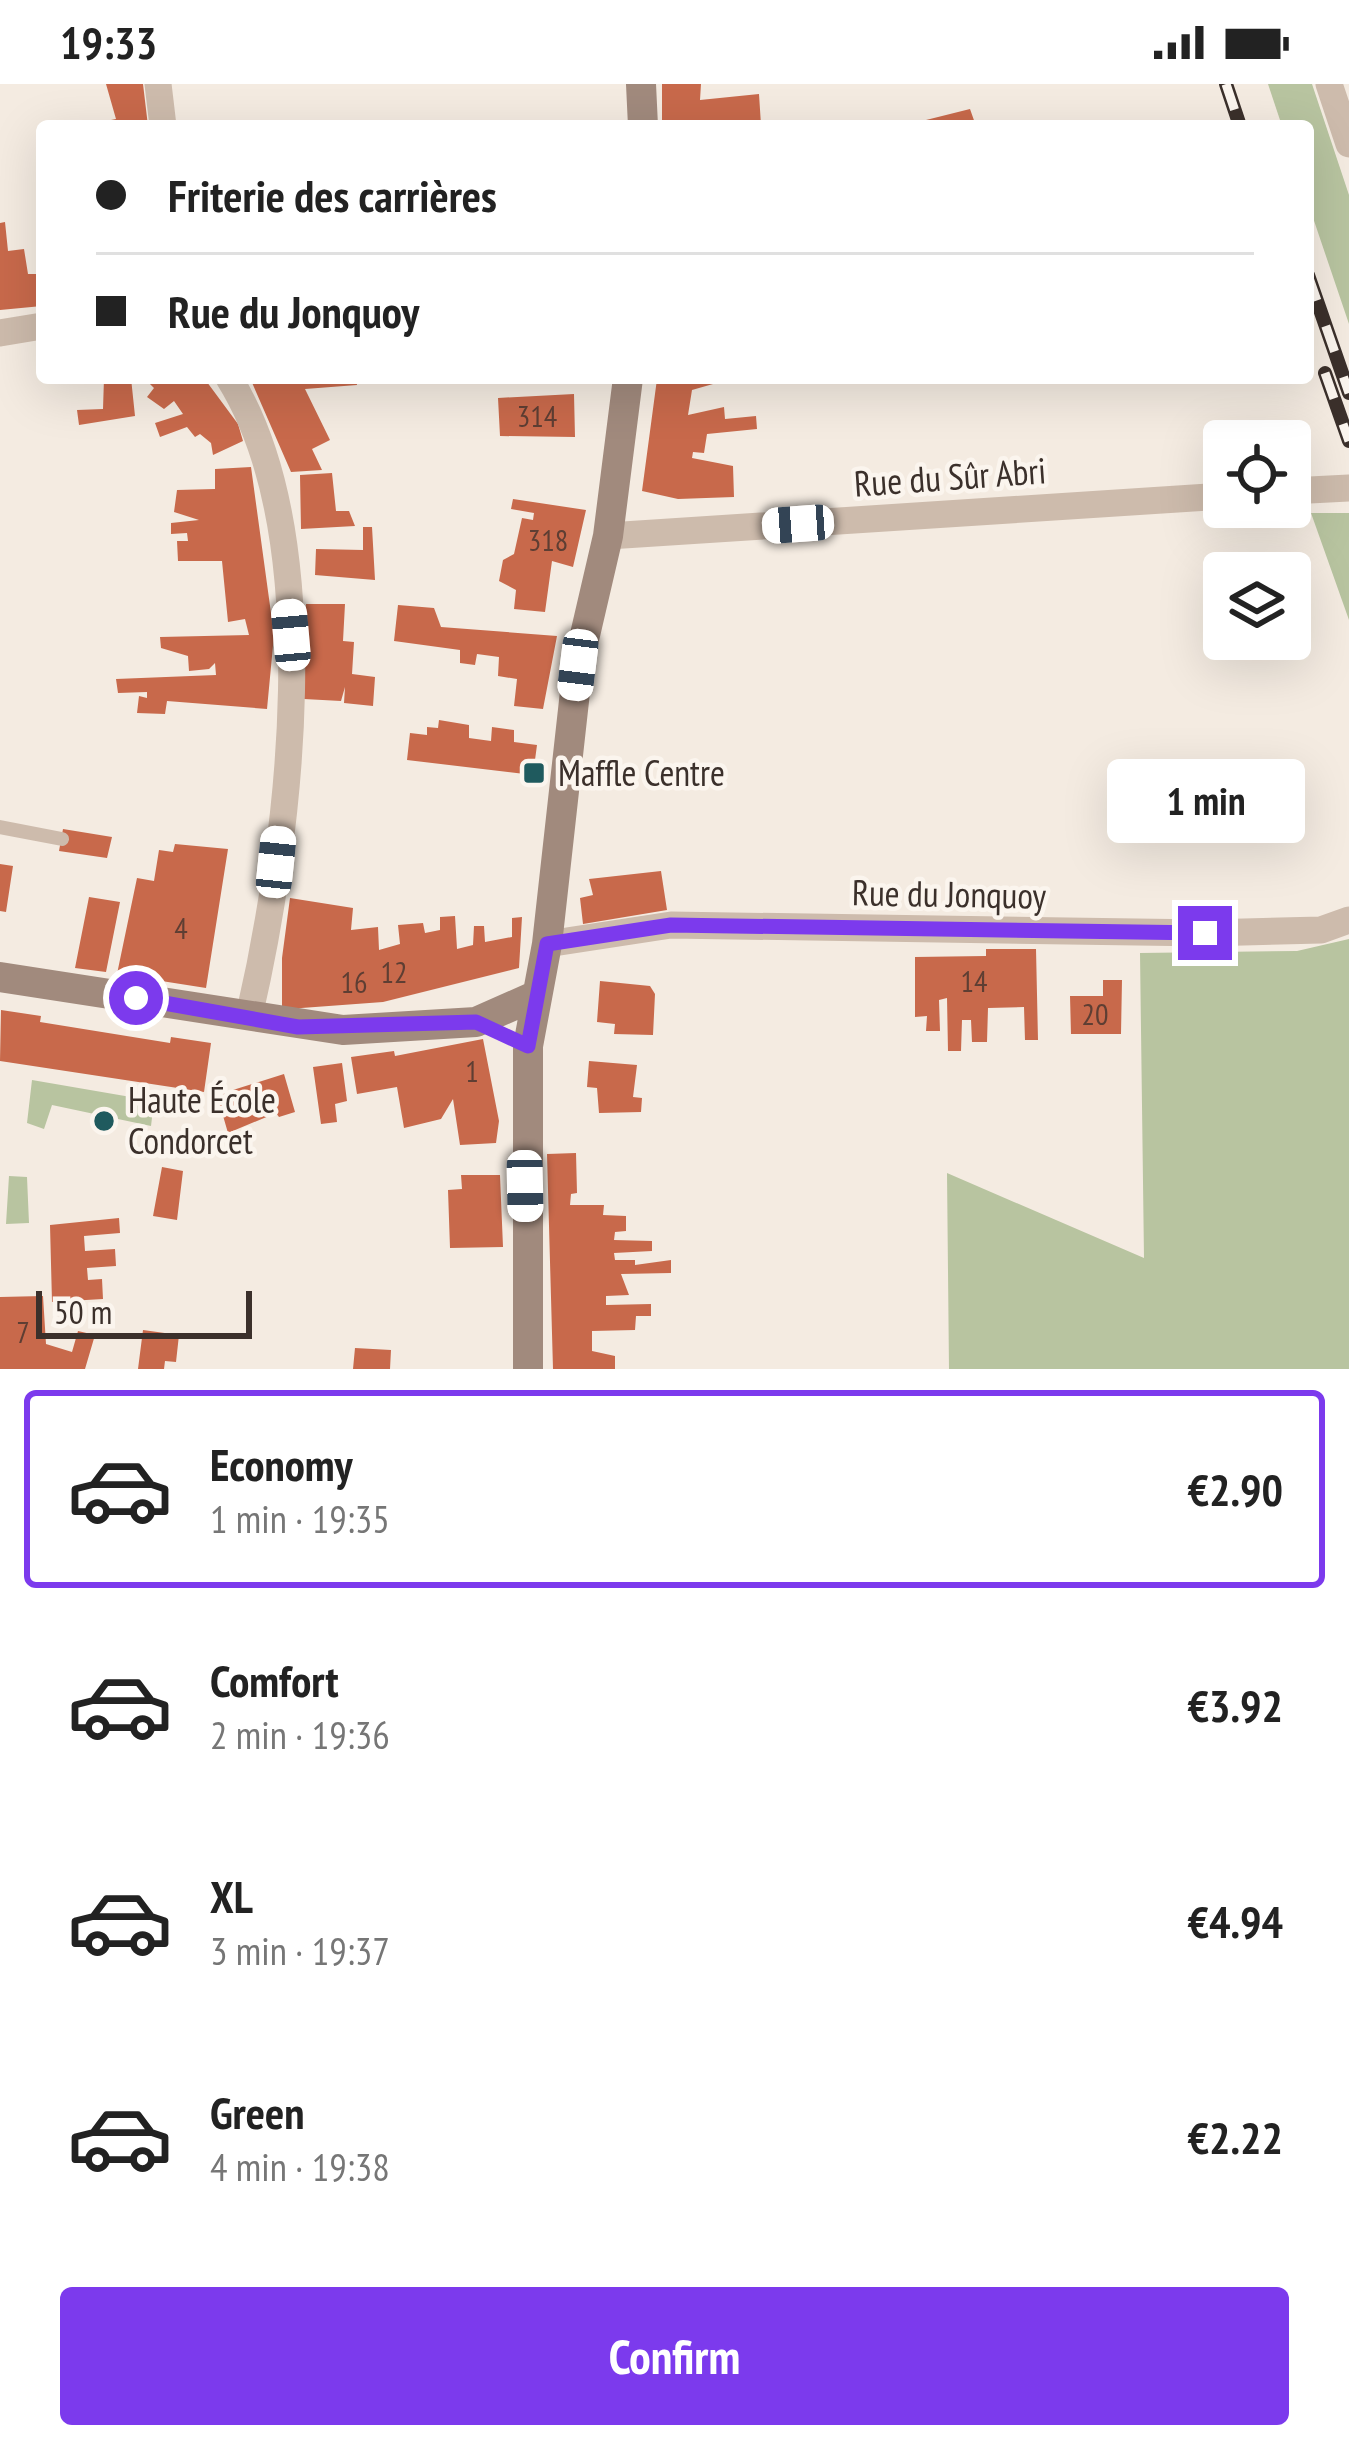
<!DOCTYPE html>
<html lang="en">
<head>
<meta charset="utf-8">
<style>
  body { margin:0; font-family:"PT Sans Narrow",sans-serif; background:#f2f2f2; color:#222; height:100vh; display:flex; flex-direction:column; font-size:45px; white-space:nowrap }
  * { box-sizing:border-box; margin:0 }
  p { font-size:39px; color:#767676 }
  .icon { flex:none; width:66px; height:66px; fill:none; stroke:currentColor; stroke-width:2; stroke-linecap:round; stroke-linejoin:round }
  .map { position:relative; height:1285px; overflow:hidden }
  .side { display:flex; flex-direction:column; background:#fff; flex:1 }
  .side>* { flex:none }
  .hud { position:absolute; left:36px; top:36px; width:1278px; height:264px; border-radius:12px; box-shadow:0 12px 48px #0002; display:grid; align-content:center; height:264px; padding:0 60px; background:#fff }
  .controls { position:absolute; left:1203px; top:336px; display:grid; gap:24px }
  .controls a { display:grid; place-items:center; width:108px; height:108px; border-radius:12px; background:#fff; box-shadow:0 12px 48px #0002; font-size:60px }
  .scale { position:absolute; left:36px; bottom:30px; width:216px; box-sizing:border-box; padding-left:12px; border:6px solid #3b302b; border-top:0; font-size:33px; line-height:42px; white-space:nowrap; color:#3b302b; -webkit-text-stroke:9px #fbf5ee; paint-order:stroke }
  .end { position:absolute; width:54px; height:54px; margin:-27px; border:15px solid #7c3aed; background:#fff; box-shadow:0 0 0 6px #fff }
  .from { border-radius:50% }
  .bubble { position:absolute; height:84px; border-radius:12px; background:#fff; box-shadow:0 12px 48px #0002; font-size:39px; font-weight:800; line-height:84px; text-align:center }
  .car { position:absolute; width:36px; height:72px; margin:-36px -18px; border-radius:15px; box-shadow:0 0 9px 3px #0007; background:linear-gradient(#fff 24%,#345 0 40%,#fff 0 76%,#345 0 86%,#fff 0) }
  .hud b { display:flex; align-items:center; gap:42px; height:114px; font-size:45px }
  .hud b+b { border-top:3px solid #e0e0e0 }
  .hud i { width:30px; height:30px; background:#222 }
  ul { padding:21px 0 0; list-style:none }
  li { display:flex; align-items:center; gap:36px; height:198px; margin:0 24px 18px; padding:0 36px; border:6px solid transparent; border-radius:12px }
  li div { flex:1 }
  li b { display:block; font-size:45px }
  li em { font-style:normal; font-weight:800 }
  li.current { border-color:#7c3aed }
  li>.icon { width:108px; height:108px; stroke-width:1.5 }
  .action { display:flex; gap:24px; margin-top:auto; padding:24px 60px }
  .action a { flex:1; height:138px; border-radius:12px; background:#7c3aed; color:#fff; font-size:48px; font-weight:800; line-height:138px; text-align:center }
  .status { display:flex; justify-content:space-between; align-items:center; height:84px; padding:0 60px; background:#fff; direction:ltr }
  .status svg { height:33px; fill:currentColor }
  .map>svg:first-child { display:block }
  .green { fill:#b8c4a0 }
  .building { fill:#c8694b }
  .lines { fill:none; stroke-linecap:round; stroke-linejoin:round }
  .lane { stroke:#cdbbac; stroke-width:14 }
  .street { stroke:#cdbbac; stroke-width:27 }
  .secondary { stroke:#a18a7d; stroke-width:30 }
  .rail-casing { stroke:#3b302b; stroke-width:14 }
  .rail { stroke:#fbf5ee; stroke-width:9; stroke-dasharray:27; stroke-linecap:butt }
  .route { stroke:#7c3aed; stroke-width:15 }
  .poi-dot { fill:#1f5a5e; stroke:#fbf5ee; stroke-width:4.5 }
  .labels { text-anchor:middle; stroke-width:9; stroke-linejoin:round; paint-order:stroke }
  .number-label { font-size:30px; fill:#5e3e33 }
  .street-label { font-size:36px; fill:#3b302b; stroke:#fbf5ee }
  .poi-label { font-size:36px; fill:#3b302b; stroke:#fbf5ee; text-anchor:start }
</style>
</head>
<body>
<div class="status"><b>19:33</b><svg viewBox="0 0 49 12"><path d="M0 12V9h3v3zM5 12V6h3v6zM10 12V3h3v9zM15 12V0h3v12zM26 1h20v11H26zM47 4h2v5h-2z"/></svg></div>
<div class="map">
<svg width="1349" height="1285" viewBox="0 0 1349 1285">
  <rect width="100%" height="100%" fill="#f4ebe1"/>
  <path class="green" d="M 1268,0 L 1312,0 L 1349,111 L 1349,240 L 1308,119 L 1308,42 L 1282,42 Z
    M 1311,429 L 1349,429 L 1349,536 Z
    M 1349,855 L 1349,1285 L 949,1285 L 947,1089 L 1144,1174 L 1140,869 L 1297,867 Z
    M 32,996 L 154,1017 L 151,1042 L 52,1021 L 44,1045 L 27,1039 Z
    M 9,1092 L 27,1093 L 29,1139 L 6,1140 Z"/>
  <path class="building" d="M 106,0 L 143,0 L 148,42 L 107,42 L 106,37 L 116,35 Z
    M 662,0 L 701,0 L 700,16 L 759,10 L 761,41 L 662,42 Z
    M 970,25 L 976,42 L 911,42 L 926,36 Z
    M 5,138 L 8,167 L 24,165 L 28,190 L 42,190 L 42,222 L 0,226 L 0,139 Z
    M 104,294 L 131,294 L 135,332 L 79,341 L 77,326 L 103,325 Z
    M 151,294 L 204,294 L 238,340 L 243,357 L 213,371 L 211,359 L 200,350 L 195,353 L 187,343 L 160,353 L 155,339 L 183,330 L 174,317 L 164,325 L 147,313 L 154,304 L 148,298 Z
    M 250,294 L 356,294 L 357,301 L 305,305 L 330,356 L 312,365 L 322,386 L 291,388 Z
    M 734,294 L 692,306 L 688,331 L 724,323 L 725,335 L 756,332 L 757,345 L 707,350 L 704,369 L 693,368 L 692,374 L 733,382 L 734,413 L 678,415 L 642,407 L 657,295 Z
    M 574,310 L 575,353 L 500,352 L 498,314 Z
    M 251,383 L 274,551 L 267,625 L 167,617 L 165,630 L 137,629 L 139,612 L 147,614 L 147,608 L 118,609 L 116,595 L 216,591 L 215,579 L 209,585 L 189,587 L 188,572 L 161,564 L 160,553 L 249,551 L 245,535 L 228,538 L 222,477 L 178,477 L 177,457 L 188,457 L 187,449 L 171,450 L 171,439 L 199,436 L 174,428 L 177,406 L 215,405 L 215,385 Z
    M 332,389 L 336,427 L 349,427 L 355,442 L 301,445 L 300,391 Z
    M 513,415 L 586,426 L 573,483 L 552,477 L 545,528 L 514,525 L 516,506 L 499,497 L 503,476 L 514,470 L 522,434 L 533,436 L 534,429 L 511,425 Z
    M 363,443 L 372,443 L 375,496 L 315,491 L 316,465 L 363,466 Z
    M 306,520 L 345,520 L 343,557 L 354,558 L 352,590 L 375,593 L 373,622 L 344,619 L 345,603 L 341,617 L 304,615 Z
    M 398,521 L 434,524 L 441,543 L 557,552 L 543,625 L 514,622 L 517,595 L 498,592 L 499,573 L 477,570 L 475,581 L 460,579 L 460,566 L 394,557 Z
    M 439,636 L 469,641 L 469,654 L 491,657 L 492,643 L 514,646 L 514,658 L 537,661 L 533,691 L 407,676 L 410,649 L 427,651 L 427,643 L 438,644 Z
    M 63,745 L 112,753 L 107,774 L 59,767 Z
    M 175,760 L 228,765 L 206,904 L 117,890 L 137,794 L 154,797 L 159,766 L 173,768 Z
    M 0,780 L 13,782 L 6,828 L 0,827 Z
    M 661,787 L 667,826 L 583,840 L 580,814 L 593,811 L 589,795 Z
    M 89,813 L 120,818 L 106,888 L 75,884 Z
    M 290,814 L 353,824 L 351,846 L 378,843 L 379,866 L 400,860 L 398,841 L 423,839 L 425,849 L 440,846 L 440,833 L 455,832 L 457,865 L 473,861 L 474,842 L 484,842 L 485,858 L 512,853 L 512,834 L 522,833 L 519,884 L 383,918 L 288,925 L 282,922 L 282,874 Z
    M 986,865 L 1036,865 L 1038,956 L 1025,956 L 1024,923 L 988,924 L 987,958 L 972,958 L 971,936 L 962,936 L 961,967 L 948,967 L 947,914 L 939,916 L 940,947 L 926,947 L 927,932 L 915,933 L 915,873 L 986,872 Z
    M 1103,896 L 1122,896 L 1121,950 L 1071,950 L 1070,912 L 1103,912 Z
    M 600,897 L 650,902 L 655,910 L 653,951 L 614,950 L 615,940 L 597,938 Z
    M 1,926 L 41,932 L 40,938 L 170,959 L 171,953 L 211,959 L 204,1008 L 0,977 Z
    M 483,955 L 499,1037 L 496,1059 L 460,1061 L 453,1015 L 441,1035 L 404,1044 L 397,1003 L 357,1010 L 351,973 L 394,967 L 395,972 Z
    M 589,977 L 637,981 L 633,1013 L 642,1014 L 641,1028 L 599,1029 L 597,1004 L 587,1003 Z
    M 342,979 L 347,1017 L 335,1020 L 337,1038 L 321,1040 L 313,983 Z
    M 284,990 L 295,1028 L 279,1033 L 276,1029 L 228,1049 L 217,1011 Z
    M 576,1069 L 577,1109 L 571,1110 L 570,1121 L 604,1121 L 603,1131 L 626,1132 L 626,1147 L 615,1148 L 614,1156 L 652,1157 L 652,1167 L 614,1169 L 615,1176 L 635,1176 L 635,1181 L 671,1176 L 671,1189 L 621,1190 L 629,1211 L 606,1212 L 606,1221 L 651,1220 L 651,1232 L 636,1232 L 635,1246 L 592,1247 L 592,1267 L 615,1272 L 615,1285 L 553,1285 L 547,1070 Z
    M 162,1083 L 183,1087 L 177,1136 L 153,1132 Z
    M 461,1091 L 500,1091 L 503,1163 L 450,1164 L 448,1106 L 462,1105 Z
    M 119,1134 L 120,1149 L 84,1152 L 85,1167 L 115,1165 L 116,1182 L 87,1184 L 88,1196 L 102,1195 L 103,1215 L 52,1218 L 50,1141 Z
    M 43,1212 L 46,1260 L 72,1268 L 78,1247 L 95,1251 L 85,1285 L 0,1285 L 0,1213 Z
    M 143,1246 L 179,1251 L 176,1278 L 165,1277 L 164,1285 L 138,1285 Z
    M 355,1264 L 391,1266 L 390,1285 L 353,1285 Z"/>
  <g class="lines">
    <path class="lane" d="M 0,743 L 62,755"/>
    <path class="street" d="M 158,0 L 163,42
      M 1329,0 L 1349,60
      M 0,249 L 42,242
      M 229,294 C 328,453 290,756 249,932
      M 1290,407 L 1349,404
      M 608,452 L 1224,412
      M 547,860 L 671,841 L 1206,849 L 1321,846 L 1349,836"/>
    <path class="secondary" d="M 641,0 L 643,42
      M 0,893 L 343,946 L 476,938 L 537,911
      M 528,1285 L 528,962 L 547,860 L 578,581 L 608,452 L 628,294"/>
    <g class="rail-casing">
      <path id="rail" d="M 1226,0 L 1240,42
        M 1308,191 L 1349,309
        M 1325,289 L 1349,357"/>
    </g>
    <use href="#rail" class="rail"/>
  </g>
  <g class="lines">
    <path class="route" d="M 136,914 L 298,943 L 476,938 L 528,962 L 547,860 L 671,841 L 1205,849"/>
  </g>
  <g class="poi-dot">
    <rect x="522" y="677" width="24" height="24" rx="6"/>
    <circle cx="104" cy="1037" r="12"/>
  </g>
  <g class="labels">
    <g class="number-label">
      <text x="537" y="343">314</text>
      <text x="548" y="467">318</text>
      <text x="181" y="855">4</text>
      <text x="394" y="899">12</text>
      <text x="974" y="908">14</text>
      <text x="354" y="909">16</text>
      <text x="1095" y="941">20</text>
      <text x="472" y="998">1</text>
      <text x="23" y="1259">7</text>
    </g>
    <g class="street-label">
      <text transform="translate(950 393) rotate(-4)" y="13">Rue du Sûr Abri</text>
      <text transform="translate(949 810) rotate(1)" y="13">Rue du Jonquoy</text>
    </g>
    <g class="poi-label">
      <text x="558" y="702">Maffle Centre</text>
      <text x="128" y="1029">Haute École<tspan x="128" dy="41">Condorcet</tspan></text>
    </g>
  </g>
</svg>
<div class="controls">
<a><svg class="icon" aria-label="locate" viewBox="0 0 24 24"><circle cx="12" cy="12" r="6"/><path d="M12 2v4M12 18v4M2 12h4M18 12h4"/></svg></a>
<a><svg class="icon" aria-label="layers" viewBox="0 0 24 24"><path d="M12 4l9 5-9 5-9-5zM3 14l9 5 9-5"/></svg></a>
</div>
<div class="scale">50 m</div>
<i class="end from" style="left:136px;top:914px"></i>
<i class="end" style="left:1205px;top:849px"></i>
<div class="bubble" style="left:1107px;top:675px;width:198px">1 min</div>
<i class="car" style="left:798px;top:440px;rotate:266deg"></i>
<i class="car" style="left:291px;top:551px;rotate:355deg"></i>
<i class="car" style="left:578px;top:581px;rotate:187deg"></i>
<i class="car" style="left:276px;top:778px;rotate:6deg"></i>
<i class="car" style="left:525px;top:1102px;rotate:179deg"></i>
<div class="hud">
<b><i class="from"></i>Friterie des carrières</b>
<b><i></i>Rue du Jonquoy</b>
</div>
</div>
<section class="side">
<ul>
<li class="current"><svg class="icon" aria-label="car" viewBox="0 0 24 24"><path d="M5 17H2v-5l4-1 3-4h7l3 4 3 1v5h-3M9 17h6M6 11h13"/><circle cx="7" cy="17" r="2"/><circle cx="17" cy="17" r="2"/></svg><div><b>Economy</b><p>1 min · 19:35</p></div><em>€2.90</em></li>
<li><svg class="icon" aria-label="car" viewBox="0 0 24 24"><path d="M5 17H2v-5l4-1 3-4h7l3 4 3 1v5h-3M9 17h6M6 11h13"/><circle cx="7" cy="17" r="2"/><circle cx="17" cy="17" r="2"/></svg><div><b>Comfort</b><p>2 min · 19:36</p></div><em>€3.92</em></li>
<li><svg class="icon" aria-label="car" viewBox="0 0 24 24"><path d="M5 17H2v-5l4-1 3-4h7l3 4 3 1v5h-3M9 17h6M6 11h13"/><circle cx="7" cy="17" r="2"/><circle cx="17" cy="17" r="2"/></svg><div><b>XL</b><p>3 min · 19:37</p></div><em>€4.94</em></li>
<li><svg class="icon" aria-label="car" viewBox="0 0 24 24"><path d="M5 17H2v-5l4-1 3-4h7l3 4 3 1v5h-3M9 17h6M6 11h13"/><circle cx="7" cy="17" r="2"/><circle cx="17" cy="17" r="2"/></svg><div><b>Green</b><p>4 min · 19:38</p></div><em>€2.22</em></li>
</ul>
<div class="action"><a>Confirm</a></div>
</section>
</body>
</html>
